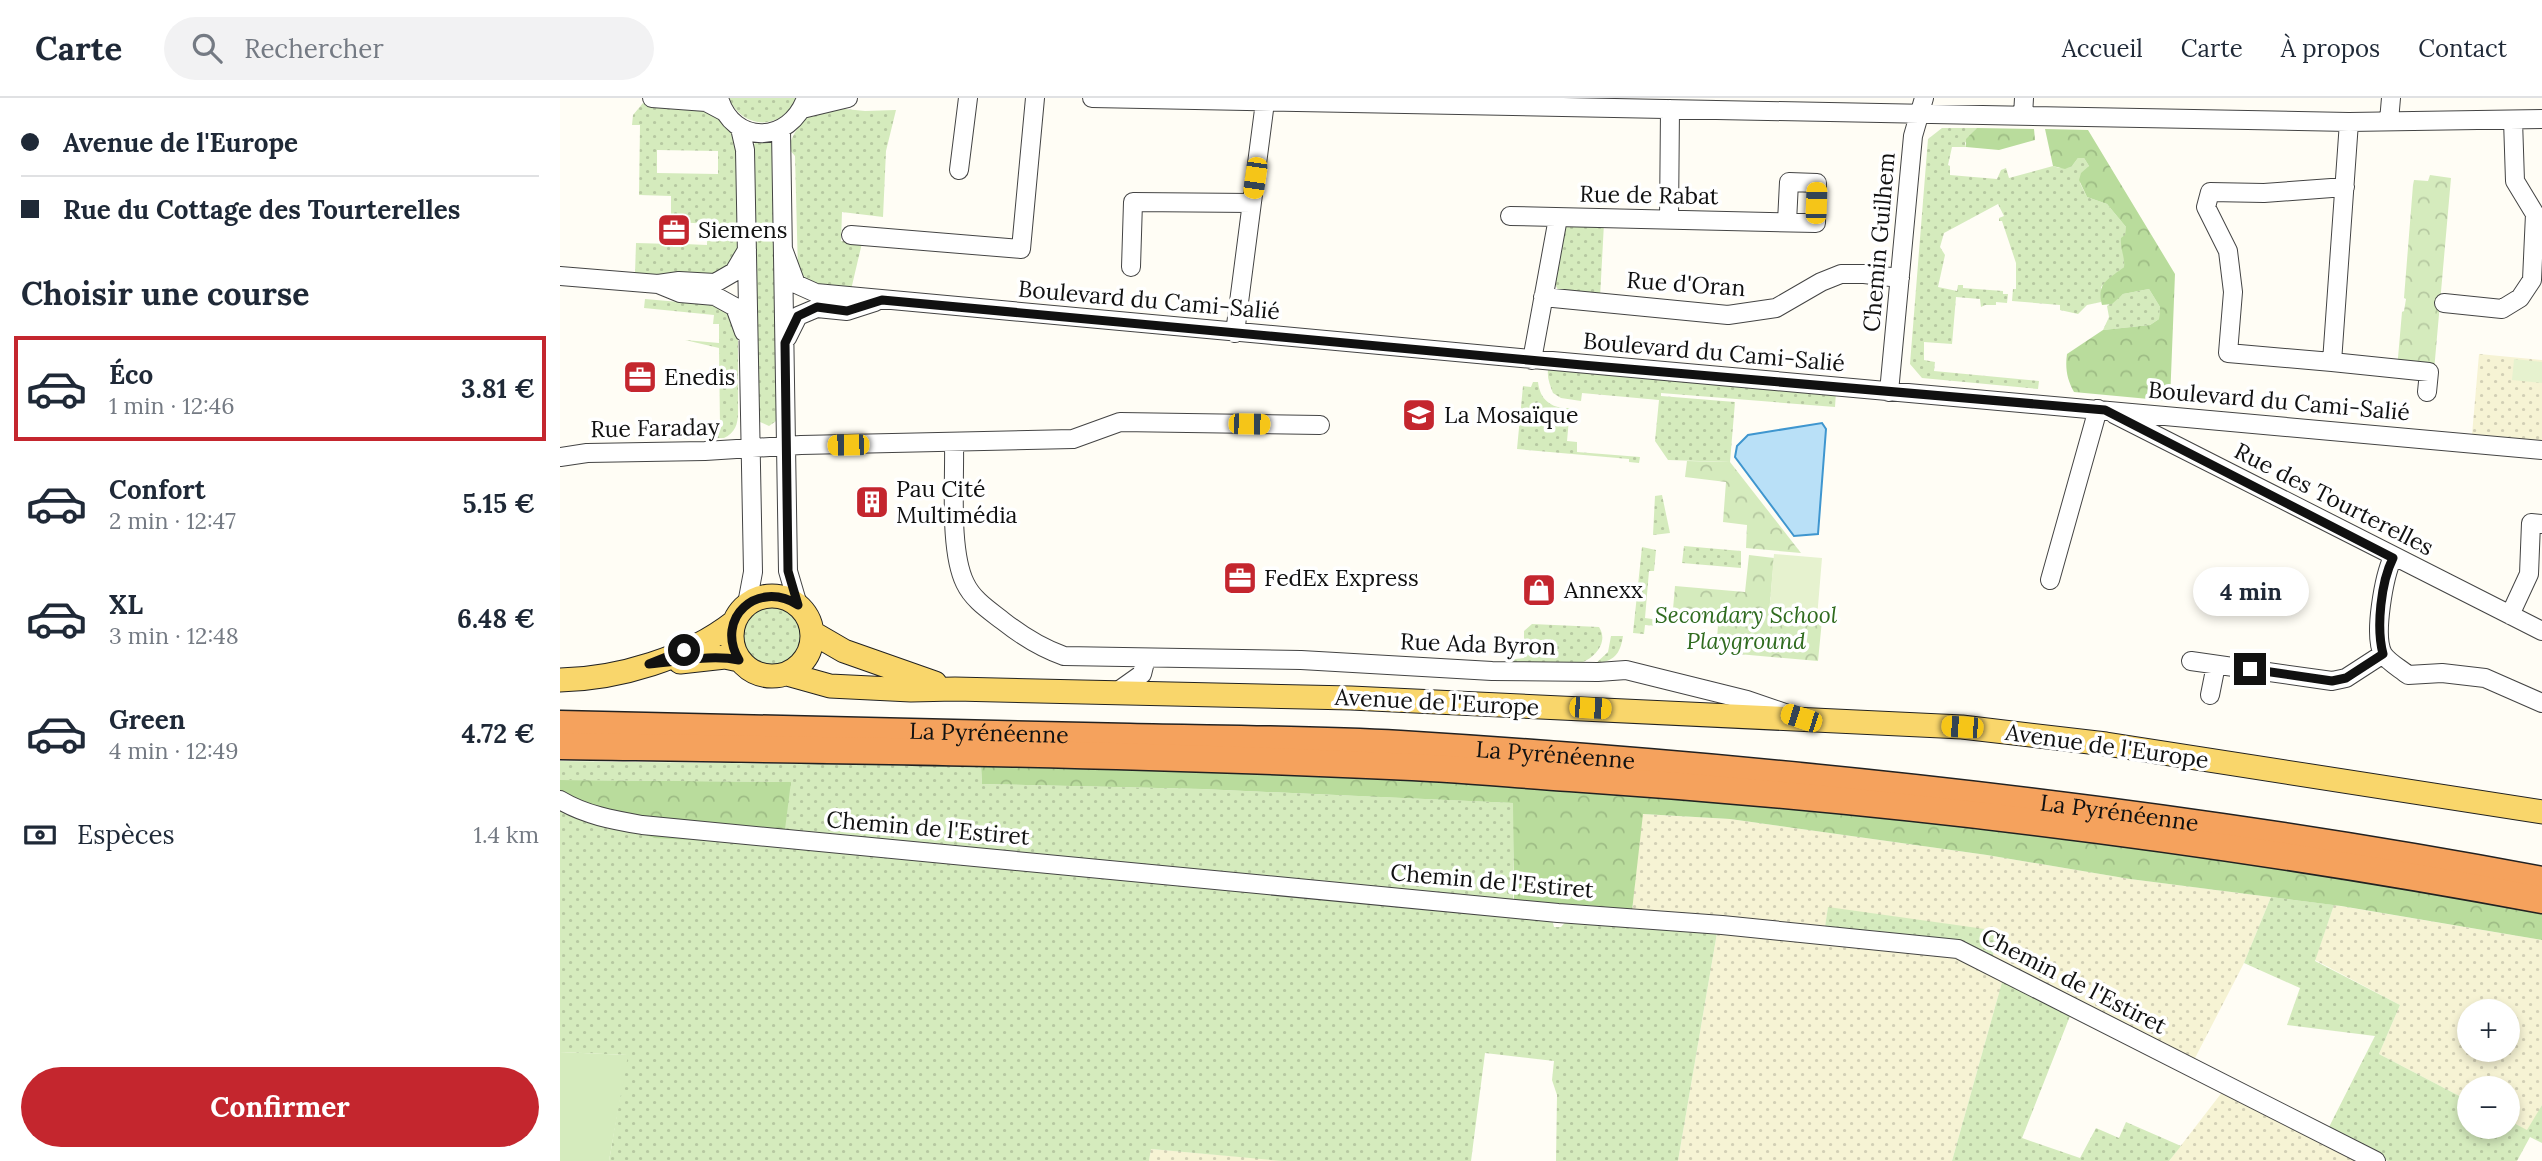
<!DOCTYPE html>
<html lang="fr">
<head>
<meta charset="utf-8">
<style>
  body { margin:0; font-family:Lora,serif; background:#f2f2f3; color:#1f2937; height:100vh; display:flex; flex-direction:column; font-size:26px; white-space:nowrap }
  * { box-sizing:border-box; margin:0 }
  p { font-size:23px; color:#747a83 }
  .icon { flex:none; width:38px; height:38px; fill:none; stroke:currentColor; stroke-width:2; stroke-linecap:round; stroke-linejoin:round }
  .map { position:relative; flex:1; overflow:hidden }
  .side { display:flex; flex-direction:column; background:#fff; width:560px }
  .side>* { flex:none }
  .guide { display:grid; align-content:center; height:154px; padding:0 21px; background:#fff }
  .fabs { position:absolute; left:1897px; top:901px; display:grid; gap:14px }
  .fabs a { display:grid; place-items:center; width:63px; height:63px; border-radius:50%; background:#fff; box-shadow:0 4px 10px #0003; font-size:35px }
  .end { position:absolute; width:32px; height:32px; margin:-16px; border:9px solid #111; background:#fff; box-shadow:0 0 0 4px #fff }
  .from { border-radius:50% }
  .bubble { position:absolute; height:49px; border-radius:24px; background:#fff; box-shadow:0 4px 10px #0003; font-size:23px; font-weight:700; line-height:49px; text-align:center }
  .car { position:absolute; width:21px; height:42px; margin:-21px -10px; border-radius:9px; box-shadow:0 0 5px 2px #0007; background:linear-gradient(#f5c518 24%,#345 0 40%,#f5c518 0 76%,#345 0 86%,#f5c518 0) }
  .guide b { display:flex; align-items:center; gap:24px; height:66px; font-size:26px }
  .guide b+b { border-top:2px solid #e0e1e3 }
  .guide i { width:18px; height:18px; background:#1f2937 }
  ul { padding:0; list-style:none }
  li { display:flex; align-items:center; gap:21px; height:105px; margin:0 14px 10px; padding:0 7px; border:4px solid transparent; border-radius:0px }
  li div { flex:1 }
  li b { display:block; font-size:26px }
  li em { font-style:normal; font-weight:700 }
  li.selected { border-color:#c4262e }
  li>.icon { width:63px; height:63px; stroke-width:1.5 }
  h2 { padding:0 21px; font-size:32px; line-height:84px }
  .pay { display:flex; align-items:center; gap:18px; height:77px; padding:0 21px; font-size:26px }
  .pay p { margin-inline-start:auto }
  .cta { display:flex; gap:14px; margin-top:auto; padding:14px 21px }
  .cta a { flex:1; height:80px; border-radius:42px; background:#c4262e; color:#fff; font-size:28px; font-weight:700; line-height:80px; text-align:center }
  header { display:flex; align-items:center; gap:42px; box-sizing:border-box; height:98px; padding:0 35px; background:#fff; border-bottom:2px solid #e0e1e3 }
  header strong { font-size:33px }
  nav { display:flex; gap:38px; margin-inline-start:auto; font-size:24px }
  .search { width:490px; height:63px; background:#f2f2f3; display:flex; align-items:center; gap:18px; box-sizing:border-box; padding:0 24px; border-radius:38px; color:#747a83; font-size:26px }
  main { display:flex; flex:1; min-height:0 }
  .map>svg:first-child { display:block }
  .farmland { fill:url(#farmland-dots); fill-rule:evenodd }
  .grass { fill:url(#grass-dots); fill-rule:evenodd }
  .forest { fill:url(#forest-crowns) }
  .park { fill:url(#park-crowns) }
  .garden { fill:#d5ebbd }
  .pitch { fill:#e6f2cf }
  .water { fill:#b9e0f7; stroke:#3f96cf; stroke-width:2 }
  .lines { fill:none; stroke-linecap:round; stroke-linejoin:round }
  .minor-casing { stroke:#444; stroke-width:20 }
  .major-casing { stroke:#222; stroke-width:25 }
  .highway-casing { stroke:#222; stroke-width:29 }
  .minor { stroke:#fff; stroke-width:18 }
  .major { stroke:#f9d66b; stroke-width:23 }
  .highway { stroke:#f5a25d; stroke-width:26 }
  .route { stroke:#111; stroke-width:9 }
  .labels { text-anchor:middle; stroke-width:7; stroke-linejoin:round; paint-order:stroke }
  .street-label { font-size:23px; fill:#111; stroke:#fff }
  .poi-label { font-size:23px; fill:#111; stroke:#fff; text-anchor:start }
  .park-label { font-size:23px; font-style:italic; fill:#2f6b1f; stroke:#fff }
</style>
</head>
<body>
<header>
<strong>Carte</strong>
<div class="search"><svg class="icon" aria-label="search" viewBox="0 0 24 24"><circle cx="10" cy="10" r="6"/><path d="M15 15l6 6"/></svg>Rechercher</div>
<nav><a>Accueil</a><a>Carte</a><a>À propos</a><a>Contact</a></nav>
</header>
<main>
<section class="side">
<div class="guide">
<b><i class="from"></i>Avenue de l'Europe</b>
<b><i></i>Rue du Cottage des Tourterelles</b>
</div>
<h2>Choisir une course</h2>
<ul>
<li class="selected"><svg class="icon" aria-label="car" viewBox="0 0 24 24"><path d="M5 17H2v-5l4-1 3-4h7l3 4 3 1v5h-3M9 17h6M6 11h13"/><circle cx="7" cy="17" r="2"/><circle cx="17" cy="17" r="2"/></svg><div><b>Éco</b><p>1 min · 12:46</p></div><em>3.81 €</em></li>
<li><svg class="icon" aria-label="car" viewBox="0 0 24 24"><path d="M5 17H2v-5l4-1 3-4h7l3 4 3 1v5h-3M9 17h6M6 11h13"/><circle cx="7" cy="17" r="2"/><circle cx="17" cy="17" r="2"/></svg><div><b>Confort</b><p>2 min · 12:47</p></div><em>5.15 €</em></li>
<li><svg class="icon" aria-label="car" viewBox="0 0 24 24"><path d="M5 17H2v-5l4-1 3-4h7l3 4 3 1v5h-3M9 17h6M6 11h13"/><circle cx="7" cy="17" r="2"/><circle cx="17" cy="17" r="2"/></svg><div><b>XL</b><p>3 min · 12:48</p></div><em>6.48 €</em></li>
<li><svg class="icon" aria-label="car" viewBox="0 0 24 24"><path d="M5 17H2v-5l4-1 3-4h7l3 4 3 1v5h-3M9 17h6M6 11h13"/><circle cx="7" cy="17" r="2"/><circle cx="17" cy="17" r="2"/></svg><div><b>Green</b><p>4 min · 12:49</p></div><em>4.72 €</em></li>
</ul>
<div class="pay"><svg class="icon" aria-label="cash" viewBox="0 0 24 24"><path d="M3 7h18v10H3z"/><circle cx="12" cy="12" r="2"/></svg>Espèces<p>1.4 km</p></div>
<div class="cta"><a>Confirmer</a></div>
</section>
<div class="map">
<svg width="1982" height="1063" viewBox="0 0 1982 1063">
  <defs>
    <pattern id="farmland-dots" width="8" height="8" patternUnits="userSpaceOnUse" patternTransform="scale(1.75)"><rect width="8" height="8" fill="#f6f3d4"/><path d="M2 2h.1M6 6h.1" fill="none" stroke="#d2cfb5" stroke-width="1.8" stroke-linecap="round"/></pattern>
    <pattern id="grass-dots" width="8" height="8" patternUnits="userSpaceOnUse" patternTransform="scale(1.75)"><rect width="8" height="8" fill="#d5ebbd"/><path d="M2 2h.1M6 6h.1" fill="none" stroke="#b6c8a1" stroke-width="1.8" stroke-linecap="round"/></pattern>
    <pattern id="forest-crowns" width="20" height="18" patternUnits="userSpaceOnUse" patternTransform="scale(1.75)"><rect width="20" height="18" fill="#b9dc9c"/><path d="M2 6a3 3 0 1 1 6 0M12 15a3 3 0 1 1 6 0" fill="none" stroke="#9ebc85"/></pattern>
    <pattern id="park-crowns" width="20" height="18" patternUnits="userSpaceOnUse" patternTransform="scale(1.75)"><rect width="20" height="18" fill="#d5ebbd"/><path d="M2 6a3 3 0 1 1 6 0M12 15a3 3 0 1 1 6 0" fill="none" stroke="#b6c8a1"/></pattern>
  </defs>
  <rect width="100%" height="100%" fill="#fffdf5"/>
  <path class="farmland" d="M 1919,256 L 1982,262 L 1982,344 L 1912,337 Z
    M 1082,716 L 1170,721 L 1427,757 L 1570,781 L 1711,799 L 1684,865 L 1634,962 L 1432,861 L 1439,834 L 1268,810 L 1264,835 L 1072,813 Z
    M 1774,807 L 1982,842 L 1982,1007 L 1968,1033 L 1948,1022 L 1948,990 L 1909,990 L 1909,1003 L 1819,956 L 1840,907 L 1755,862 ZM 1909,914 L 1948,914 L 1948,952 L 1909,952 Z
    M 1158,829 L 1396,853 L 1444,877 L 1392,1063 L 1118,1063 Z
    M 1663,993 L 1802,1063 L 1609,1063 Z
    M 591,1051 L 730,1063 L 589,1063 Z"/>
  <path class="grass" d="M 169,0 L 236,0 C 223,33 182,32 169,0 Z
    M 83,5 L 147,8 L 172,33 L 176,42 L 179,159 L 153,180 L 75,176 L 76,145 L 112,146 L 113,149 L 123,149 L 124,146 L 147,147 L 147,140 L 157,140 L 156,126 L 111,124 L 111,98 L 79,97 L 80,27 L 72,27 L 73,17 ZM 97,52 L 158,53 L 158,76 L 97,75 Z
    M 275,10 L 305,13 L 336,12 L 326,53 L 323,119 L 282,114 L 281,143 L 302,145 L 290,196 L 254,187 L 238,173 L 235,58 L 229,51 C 230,40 241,22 251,16 C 258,13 268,12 275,10 Z
    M 1382,30 L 1417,30 L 1405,45 L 1406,49 L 1392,49 L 1388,67 L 1390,68 L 1390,77 L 1437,81 L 1441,72 L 1446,70 L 1449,80 L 1493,68 L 1499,70 L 1512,68 L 1518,60 L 1524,60 L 1529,68 L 1520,85 L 1527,99 L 1547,106 L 1566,129 L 1564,169 L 1541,189 L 1541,204 L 1527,207 L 1518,216 L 1500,212 L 1500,207 L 1452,203 L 1453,191 L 1456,191 L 1456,165 L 1442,123 L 1439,123 L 1439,120 L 1444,118 L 1438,106 L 1384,135 L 1380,149 L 1385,157 L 1378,189 L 1397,193 L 1398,187 L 1403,187 L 1403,190 L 1443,193 L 1443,196 L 1448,196 L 1447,205 L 1436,204 L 1436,207 L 1425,207 L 1421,209 L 1420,201 L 1396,199 L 1392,246 L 1364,244 L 1364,262 L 1375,264 L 1374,273 L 1479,283 L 1478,291 L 1362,280 L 1350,266 L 1368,41 Z
    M 208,41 L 214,45 L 219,321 L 209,328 L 198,323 L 191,49 L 199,42 Z
    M 1044,125 L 1040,200 L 998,192 L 995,186 L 1004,130 L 1007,126 Z
    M 1589,191 L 1600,209 L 1599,221 L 1590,227 L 1543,232 L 1549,219 L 1547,208 L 1563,196 Z
    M 85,201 L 153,207 L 170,216 L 178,237 L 178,315 C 178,326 175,335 164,340 L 94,341 L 96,330 L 160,328 L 159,250 L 125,242 L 159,245 L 159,226 L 153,226 L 154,217 L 84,210 Z
    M 999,269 L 1276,294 L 1275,309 L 1101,295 L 1101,298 L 1175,304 L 1170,364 L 1108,362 L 1095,343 L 1099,302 L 1022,295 L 1021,303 L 1001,300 L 993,295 C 990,287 987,280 988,272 L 999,273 Z
    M 973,284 L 978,284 C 980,303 993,311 1010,310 L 1007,343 L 1017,344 L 1017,354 L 1080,359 L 1079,365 L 1069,364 L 1069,361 L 957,351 L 963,288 L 971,289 Z
    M 1102,397 L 1110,435 L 1093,437 L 1095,398 Z
    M 1124,448 L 1181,453 L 1181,470 L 1122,465 Z
    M 1082,449 L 1096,452 L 1094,473 L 1089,473 L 1085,520 L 1099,522 L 1099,528 L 1085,527 L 1084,536 L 1073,535 Z
    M179 538a33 33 0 1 1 66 0a33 33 0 1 1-66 0Z
    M 972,526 L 1039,529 C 1049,544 1035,561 1018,566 C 1003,569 962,566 944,566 L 947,562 L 964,560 L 964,533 Z
    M 1051,538 L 1063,538 C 1060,557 1054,563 1035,566 L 1048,554 Z
    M 0,663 L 421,668 L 422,686 L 642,691 L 954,705 L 953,813 L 992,821 L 994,829 L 1001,829 L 1010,819 L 1158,829 L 1118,1063 L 996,1063 L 997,997 L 992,982 L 994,963 L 925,955 L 911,1063 L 722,1063 L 591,1051 L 589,1063 L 49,1063 L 67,957 L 0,954 L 0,710 L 94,740 L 231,684 L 0,682 Z
    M 1711,799 L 1774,807 L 1755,863 L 1840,907 L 1819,956 L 1909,1003 L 1909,1029 L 1948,1029 L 1948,1022 L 1967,1032 L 1982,1007 L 1982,1045 L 1970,1039 L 1957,1063 L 1828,1063 L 1767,1033 L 1815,938 L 1727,927 L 1740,890 L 1684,865 Z
    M 1268,809 L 1439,833 L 1432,861 L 1264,835 Z
    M 1444,877 L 1512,913 L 1462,1040 L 1520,1060 L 1536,1030 L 1559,1040 L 1566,1024 L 1621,1048 L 1609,1063 L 1392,1063 Z"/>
  <path class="forest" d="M 1417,30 L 1474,31 L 1475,42 L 1439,52 L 1406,49 L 1406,41 Z
    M 1485,31 L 1528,32 L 1615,176 L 1610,303 L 1514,294 C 1507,282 1505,270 1507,256 L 1543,232 L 1590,227 L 1599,221 L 1600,209 L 1589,191 L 1563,196 L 1552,206 L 1542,207 C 1536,185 1549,181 1564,169 C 1565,158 1560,151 1561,140 L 1565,137 L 1566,129 L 1547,106 L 1527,99 L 1519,82 L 1521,75 L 1529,68 L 1524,60 L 1518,60 L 1512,68 L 1505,71 L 1493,68 Z
    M 421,668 C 547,671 673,672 799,677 C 918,682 1036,693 1153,704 C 1431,728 1708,764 1982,815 L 1982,842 L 1781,808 L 1570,781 L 1427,757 L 1170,721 L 1083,716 L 1072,813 L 954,802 L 953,705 L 642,691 L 422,686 Z
    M 0,682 L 231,684 L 223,747 L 94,740 L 0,710 Z"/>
  <path class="park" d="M 1870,77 L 1891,80 L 1874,273 L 1837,271 L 1842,214 L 1844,213 L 1846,201 L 1844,200 L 1853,87 L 1854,82 L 1868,83 Z
    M 1127,363 L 1170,364 L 1241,455 L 1186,450 L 1187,427 L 1163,424 L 1166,384 L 1125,379 Z
    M 1189,457 L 1214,460 L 1209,516 L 1262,522 L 1258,563 L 1156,554 L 1158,527 L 1112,523 L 1115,488 L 1185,494 Z"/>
  <path class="garden" d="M 0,954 L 68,957 L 49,1063 L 0,1063 Z"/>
  <path class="pitch" d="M 1954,261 L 1982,264 L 1982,285 L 1952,282 Z
    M 1214,456 L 1262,460 L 1257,520 L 1209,516 Z"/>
  <path class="water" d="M 1262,325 L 1266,331 L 1258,436 L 1234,438 L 1175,359 L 1177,348 L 1188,337 Z"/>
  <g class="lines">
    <g class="minor-casing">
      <path id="minor" d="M 92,0 L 146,4 L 163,13
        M 159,0 C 173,48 230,46 246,0
        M 532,0 L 1789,24 L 1982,21
        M 242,11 L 288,0
        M 1463,18 L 1464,0
        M 1829,23 L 1831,0
        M 1789,24 L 1772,264 L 1869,274 L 1867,294
        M 180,30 L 185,52 L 193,474 L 187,506
        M 221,32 L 228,473 L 238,507
        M 399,72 L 408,0
        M 950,118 L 1256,125 L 1257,85 L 1229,84 L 1227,124
        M 1109,122 L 1110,11
        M 291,137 L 461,151 L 475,0
        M 223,151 L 236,186 L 256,195 C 831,250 1407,299 1982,352
        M 571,169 L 573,104 L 692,105
        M 0,178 L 98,186 L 119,183 L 155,185 L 174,174 L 187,152
        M 98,186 L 120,195 L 155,198 L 175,209 L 184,234
        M 983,199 L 1168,217 L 1216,210 L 1261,184 L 1281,176 L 1304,176 L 1340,180
        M 1884,205 L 1942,211 L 1960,200 L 1972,182 L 1975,116 L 1955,83 L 1953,22
        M 675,235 L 705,4
        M 227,240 L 238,218 L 257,210 L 287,213 L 315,204
        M 972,262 L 998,120
        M 1772,264 L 1668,255 L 1673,194 L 1668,153 L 1646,109 L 1650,94 L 1704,95 L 1785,89
        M 1329,294 L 1353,38 L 1364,0
        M 1554,316 L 1982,533
        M 394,345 C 395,384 389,452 405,485 C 413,502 429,512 443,523 C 462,538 481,550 504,558 L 741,562 L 932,573 L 1038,574 L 1066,572 L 1187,602 L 1228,616
        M 0,359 L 27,355 L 145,353 L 241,347 L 513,341 L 560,324 L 760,327
        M 1833,459 C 1824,478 1813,538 1823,556 C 1828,564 1841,571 1848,577 L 1882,575 L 1925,580 L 1982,605
        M 1490,482 L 1538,311
        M 1950,517 L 1969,476 L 1971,425 L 1982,426
        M 1631,563 L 1772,583 L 1786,580 L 1823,556
        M 558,593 L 582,576 L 586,560
        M 1650,597 L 1656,567
        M 0,702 C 25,717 53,722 82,727 L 998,815 L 1162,827 L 1398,851 L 1816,1063"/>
    </g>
    <g class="major-casing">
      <path id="major" d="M172 538a40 40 0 1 1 80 0a40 40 0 1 1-80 0Z
        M 253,535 L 284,553 L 375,585
        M 120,564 L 165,559 L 179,562
        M 227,576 L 270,588 L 351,592 L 395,591 L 791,600 L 1402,629 L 1546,646 L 1982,714
        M 0,582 C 58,581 128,560 174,524"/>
    </g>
    <g class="highway-casing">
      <g id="highway">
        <path id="s1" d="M 0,626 C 190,629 380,633 570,639 C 660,641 750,641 840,646 C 1223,670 1605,711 1982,782"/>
        <path d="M 0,648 C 277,652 554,655 830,668 C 890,670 950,676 1010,680 C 1336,702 1661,742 1982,802"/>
      </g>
    </g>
    <use href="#minor" class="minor"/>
    <use href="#major" class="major"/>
    <use href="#highway" class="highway"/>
  </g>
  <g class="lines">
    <path class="route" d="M 124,552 L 89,566 C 119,564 150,556 179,562 C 154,520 198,481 238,507 L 228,473 L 225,245 L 238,218 L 257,209 L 287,213 L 322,202 L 1022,267 L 1545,312 L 1833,460 C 1821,484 1816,529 1823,556 L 1786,580 L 1772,583 L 1690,571"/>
  </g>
  <defs>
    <g id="office-square" transform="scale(1.75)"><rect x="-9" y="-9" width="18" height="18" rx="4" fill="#c4262e" stroke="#fff"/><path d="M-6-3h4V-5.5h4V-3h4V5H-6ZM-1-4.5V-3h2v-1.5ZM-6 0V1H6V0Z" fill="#fff"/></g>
    <g id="school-square" transform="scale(1.75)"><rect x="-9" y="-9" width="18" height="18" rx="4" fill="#c4262e" stroke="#fff"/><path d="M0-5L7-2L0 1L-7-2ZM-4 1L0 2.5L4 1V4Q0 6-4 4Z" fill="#fff"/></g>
    <g id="building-square" transform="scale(1.75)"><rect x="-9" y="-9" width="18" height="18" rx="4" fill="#c4262e" stroke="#fff"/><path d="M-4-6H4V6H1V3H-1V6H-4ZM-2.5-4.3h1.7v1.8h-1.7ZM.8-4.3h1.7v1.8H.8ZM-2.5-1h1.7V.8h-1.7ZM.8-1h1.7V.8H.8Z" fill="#fff"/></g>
    <g id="shop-square" transform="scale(1.75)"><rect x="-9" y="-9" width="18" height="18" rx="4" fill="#c4262e" stroke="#fff"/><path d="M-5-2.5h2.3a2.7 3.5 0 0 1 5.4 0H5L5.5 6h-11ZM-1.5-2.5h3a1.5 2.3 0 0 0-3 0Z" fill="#fff"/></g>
  </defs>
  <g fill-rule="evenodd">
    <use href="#office-square" x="114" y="132"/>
    <use href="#office-square" x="80" y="279"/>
    <use href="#school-square" x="859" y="317"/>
    <use href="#building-square" x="312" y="404"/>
    <use href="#office-square" x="680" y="480"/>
    <use href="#shop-square" x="979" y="492"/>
  </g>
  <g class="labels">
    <g class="street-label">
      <text transform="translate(1089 97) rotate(1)" y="8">Rue de Rabat</text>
      <text transform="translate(1319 144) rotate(-85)" y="8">Chemin Guilhem</text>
      <text transform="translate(1126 186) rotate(4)" y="8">Rue d'Oran</text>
      <text transform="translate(589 202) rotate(5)" y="8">Boulevard du Cami-Salié</text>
      <text transform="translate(1154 254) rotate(5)" y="8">Boulevard du Cami-Salié</text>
      <text transform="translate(1719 303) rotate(5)" y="8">Boulevard du Cami-Salié</text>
      <text transform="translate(95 330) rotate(-1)" y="8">Rue Faraday</text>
      <text transform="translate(1774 401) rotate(27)" y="8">Rue des Tourterelles</text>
      <text transform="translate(918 546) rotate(2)" y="8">Rue Ada Byron</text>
      <text transform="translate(877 604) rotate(3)" y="8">Avenue de l'Europe</text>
      <text dy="8" stroke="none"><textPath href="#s1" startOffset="429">La Pyrénéenne</textPath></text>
      <text transform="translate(1547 648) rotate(8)" y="8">Avenue de l'Europe</text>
      <text dy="8" stroke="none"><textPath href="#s1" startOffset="996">La Pyrénéenne</textPath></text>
      <text dy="8" stroke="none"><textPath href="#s1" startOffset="1563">La Pyrénéenne</textPath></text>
      <text transform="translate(368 730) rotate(5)" y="8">Chemin de l'Estiret</text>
      <text transform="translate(932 783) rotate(5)" y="8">Chemin de l'Estiret</text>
      <text transform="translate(1514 883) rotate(27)" y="8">Chemin de l'Estiret</text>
    </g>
    <g class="poi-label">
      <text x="138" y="140">Siemens</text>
      <text x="104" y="287">Enedis</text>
      <text x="884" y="325">La Mosaïque</text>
      <text x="336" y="399">Pau Cité<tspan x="336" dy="26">Multimédia</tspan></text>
      <text x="704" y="488">FedEx Express</text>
      <text x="1004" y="500">Annexx</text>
    </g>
    <g class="park-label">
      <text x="1186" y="525">Secondary School<tspan x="1186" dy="26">Playground</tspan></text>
    </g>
  </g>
</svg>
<div class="fabs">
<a>+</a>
<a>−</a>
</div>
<i class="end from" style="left:124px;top:552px"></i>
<i class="end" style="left:1690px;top:571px"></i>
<div class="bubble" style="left:1633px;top:469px;width:116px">4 min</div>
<i class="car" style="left:695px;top:80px;rotate:188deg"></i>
<i class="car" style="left:1256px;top:105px;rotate:2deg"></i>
<i class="car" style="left:689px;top:326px;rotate:91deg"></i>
<i class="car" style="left:288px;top:347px;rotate:269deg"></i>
<i class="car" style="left:1030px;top:610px;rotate:93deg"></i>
<i class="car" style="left:1241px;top:620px;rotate:288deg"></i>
<i class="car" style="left:1402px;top:629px;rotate:274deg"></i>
</div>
</main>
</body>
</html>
